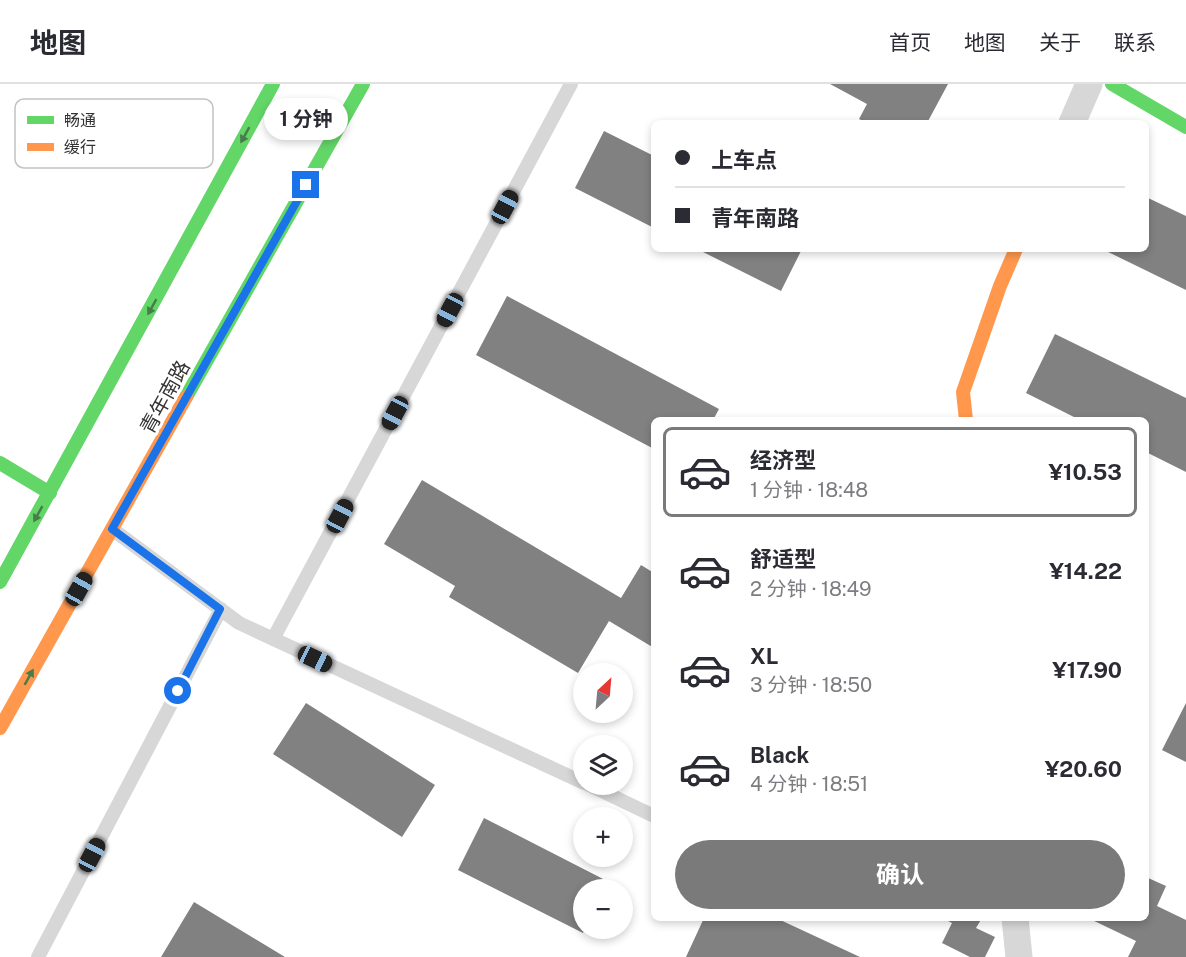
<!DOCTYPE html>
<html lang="zh">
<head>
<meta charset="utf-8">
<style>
  body { margin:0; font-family:"Public Sans","Noto Sans SC",sans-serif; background:#f7f7f7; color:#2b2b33; height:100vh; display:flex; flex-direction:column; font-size:22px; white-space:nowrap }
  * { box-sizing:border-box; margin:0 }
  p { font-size:20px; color:#7c7c81 }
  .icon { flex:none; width:33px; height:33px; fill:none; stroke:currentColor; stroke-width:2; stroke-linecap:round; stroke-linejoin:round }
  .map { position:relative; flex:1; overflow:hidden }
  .details { position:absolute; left:651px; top:333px; width:498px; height:504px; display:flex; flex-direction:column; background:#fff; border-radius:9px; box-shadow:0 3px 9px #0003 }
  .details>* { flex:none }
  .top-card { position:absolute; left:651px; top:36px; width:498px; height:132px; border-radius:9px; box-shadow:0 3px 9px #0003; display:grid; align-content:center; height:132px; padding:0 24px; background:#fff }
  .needle { width:39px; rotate:26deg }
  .tools { position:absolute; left:573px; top:579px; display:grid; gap:12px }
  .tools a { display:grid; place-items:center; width:60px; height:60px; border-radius:50%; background:#fff; box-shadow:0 3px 9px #0003; font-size:30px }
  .end { position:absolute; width:27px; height:27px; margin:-14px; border:8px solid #1a73e8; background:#fff; box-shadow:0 0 0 3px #fff }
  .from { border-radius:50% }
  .bubble { position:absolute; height:42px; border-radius:21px; background:#fff; box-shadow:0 3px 9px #0003; font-size:20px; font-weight:700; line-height:42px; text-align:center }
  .car { position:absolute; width:18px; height:36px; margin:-18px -9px; border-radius:8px; box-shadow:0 0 4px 2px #0007; background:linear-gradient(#222 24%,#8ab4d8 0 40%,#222 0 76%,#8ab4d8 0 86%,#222 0) }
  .top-card b { display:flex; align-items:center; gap:21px; height:57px; font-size:22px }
  .top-card b+b { border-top:2px solid #e1e1e2 }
  .top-card i { width:15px; height:15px; background:#2b2b33 }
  ul { padding:10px 0 0; list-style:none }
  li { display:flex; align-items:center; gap:18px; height:90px; margin:0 12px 9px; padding:0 12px; border:3px solid transparent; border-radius:9px }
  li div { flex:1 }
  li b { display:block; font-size:22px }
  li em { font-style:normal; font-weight:700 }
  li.on { border-color:#7a7a7a }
  li>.icon { width:54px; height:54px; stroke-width:1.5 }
  .action { display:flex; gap:12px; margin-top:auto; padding:12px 24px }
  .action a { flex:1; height:69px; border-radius:36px; background:#7a7a7a; color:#fff; font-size:24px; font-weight:700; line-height:69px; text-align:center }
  header { display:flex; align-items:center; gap:36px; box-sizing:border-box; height:84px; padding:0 30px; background:#fff; border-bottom:2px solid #e1e1e2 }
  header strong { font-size:28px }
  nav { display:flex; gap:33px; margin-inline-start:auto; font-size:21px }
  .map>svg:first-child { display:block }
  .building { fill:#818181 }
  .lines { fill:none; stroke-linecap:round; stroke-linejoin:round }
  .lane { stroke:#d7d7d7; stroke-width:14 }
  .street { stroke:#d7d7d7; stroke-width:27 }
  .fast { stroke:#63d668; stroke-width:14 }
  .slow { stroke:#ff974d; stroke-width:14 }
  .oneway { fill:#497c4b }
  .route { stroke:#1a73e8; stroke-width:8 }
  .labels { text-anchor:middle; stroke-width:6; stroke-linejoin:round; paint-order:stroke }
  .street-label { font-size:20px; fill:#333; stroke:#fff }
  .key { fill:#fff; stroke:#c2c2c2; stroke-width:1.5 }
  .key-label { font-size:16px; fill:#333 }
</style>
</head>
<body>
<header>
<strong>地图</strong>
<nav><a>首页</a><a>地图</a><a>关于</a><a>联系</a></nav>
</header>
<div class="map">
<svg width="1186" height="873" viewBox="0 0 1186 873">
  <rect width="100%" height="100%" fill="#fff"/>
  <path class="building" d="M 830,0 L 948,0 L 927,39 L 867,39 L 859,35 L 867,20 Z
    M 604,47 L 654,72 L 654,144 L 575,104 Z
    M 1146,113 L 1186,132 L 1186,206 L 1102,165 L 1146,165 Z
    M 697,165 L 802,165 L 781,207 Z
    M 507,212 L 719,325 L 713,336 L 654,336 L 654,365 L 476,271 Z
    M 1055,250 L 1186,314 L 1186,388 L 1146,368 L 1146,336 L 1080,336 L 1026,309 Z
    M 422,396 L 621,514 L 641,481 L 654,489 L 654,564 L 609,537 L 578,589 L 449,513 L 455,502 L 384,460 Z
    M 306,619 L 435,701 L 402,753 L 273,670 Z
    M 1186,619 L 1186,678 L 1162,666 Z
    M 484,734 L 609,798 L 605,806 L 584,806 L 584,844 L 585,844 L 583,849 L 458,786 Z
    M 1146,793 L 1166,802 L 1157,822 L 1186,836 L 1186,873 L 1128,873 L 1136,857 L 1088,834 L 1146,834 Z
    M 194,818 L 285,873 L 161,873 Z
    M 704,834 L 776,834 L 860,873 L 686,873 Z
    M 942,834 L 982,834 L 976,844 L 995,853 L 985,873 L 970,873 L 942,859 L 952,839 Z"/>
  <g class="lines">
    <path class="lane" d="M 112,445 L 239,539 L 584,699
      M 273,555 L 571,0
      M 587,700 L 654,732
      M 38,873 L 221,525"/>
    <path class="street" d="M 1072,39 L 1089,0
      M 1015,834 L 1019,873"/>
    <path class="fast" d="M 1112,0 L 1186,43
      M 186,313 L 363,0
      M 0,379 L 50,409
      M 0,498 L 273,0"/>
    <path class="slow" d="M 966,336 L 963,308 L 1000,202 L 1016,165
      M 0,644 L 186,313"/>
  </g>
  <defs><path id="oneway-solid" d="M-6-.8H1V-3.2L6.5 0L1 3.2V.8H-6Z" transform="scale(1.5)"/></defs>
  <g class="oneway">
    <use href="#oneway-solid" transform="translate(245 51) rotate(119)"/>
    <use href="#oneway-solid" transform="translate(152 223) rotate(119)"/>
    <use href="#oneway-solid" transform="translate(38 430) rotate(119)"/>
    <use href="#oneway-solid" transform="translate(29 593) rotate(-61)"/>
  </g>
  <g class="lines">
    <path class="route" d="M 178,607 L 220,525 L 112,445 L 306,101"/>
  </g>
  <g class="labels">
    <g class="street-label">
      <text transform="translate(165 313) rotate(-61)" y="7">青年南路</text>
    </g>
  </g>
  <rect x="15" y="15" width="198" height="69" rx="9" class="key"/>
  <rect x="27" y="32" width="27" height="8" fill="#63d668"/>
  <rect x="27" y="59" width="27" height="8" fill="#ff974d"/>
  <g class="key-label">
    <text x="64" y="42">畅通</text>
    <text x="64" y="69">缓行</text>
  </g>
</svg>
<div class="tools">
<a><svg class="needle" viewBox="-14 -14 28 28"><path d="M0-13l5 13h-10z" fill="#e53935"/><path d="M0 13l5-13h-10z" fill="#7c7c81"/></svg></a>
<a><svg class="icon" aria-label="layers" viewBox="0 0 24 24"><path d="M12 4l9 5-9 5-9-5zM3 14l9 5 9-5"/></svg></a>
<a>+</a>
<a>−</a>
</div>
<i class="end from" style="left:178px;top:607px"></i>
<i class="end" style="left:306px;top:101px"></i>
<div class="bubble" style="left:264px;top:14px;width:84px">1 分钟</div>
<i class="car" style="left:505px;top:123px;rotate:28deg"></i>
<i class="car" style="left:450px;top:226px;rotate:208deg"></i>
<i class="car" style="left:395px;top:329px;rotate:208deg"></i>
<i class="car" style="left:340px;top:432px;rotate:28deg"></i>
<i class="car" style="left:79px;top:505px;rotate:29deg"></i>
<i class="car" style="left:315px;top:575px;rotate:115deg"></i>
<i class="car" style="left:92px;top:771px;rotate:28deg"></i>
<div class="top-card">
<b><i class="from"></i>上车点</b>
<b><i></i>青年南路</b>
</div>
<section class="details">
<ul>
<li class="on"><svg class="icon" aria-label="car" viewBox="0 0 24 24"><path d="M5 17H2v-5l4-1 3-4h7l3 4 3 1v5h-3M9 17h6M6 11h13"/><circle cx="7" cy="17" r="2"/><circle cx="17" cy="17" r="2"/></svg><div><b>经济型</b><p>1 分钟 · 18:48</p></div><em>¥10.53</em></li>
<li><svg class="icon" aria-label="car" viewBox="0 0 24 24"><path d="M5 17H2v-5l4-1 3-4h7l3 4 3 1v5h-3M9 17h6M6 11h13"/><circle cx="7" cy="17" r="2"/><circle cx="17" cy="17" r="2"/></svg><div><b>舒适型</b><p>2 分钟 · 18:49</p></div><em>¥14.22</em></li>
<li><svg class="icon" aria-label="car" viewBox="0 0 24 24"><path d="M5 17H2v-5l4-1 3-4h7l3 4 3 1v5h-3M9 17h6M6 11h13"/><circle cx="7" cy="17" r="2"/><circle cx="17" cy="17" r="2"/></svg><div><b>XL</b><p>3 分钟 · 18:50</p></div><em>¥17.90</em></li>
<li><svg class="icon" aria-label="car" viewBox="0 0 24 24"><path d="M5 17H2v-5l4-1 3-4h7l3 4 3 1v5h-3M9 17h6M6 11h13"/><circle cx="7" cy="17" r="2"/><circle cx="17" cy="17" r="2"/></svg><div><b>Black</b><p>4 分钟 · 18:51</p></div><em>¥20.60</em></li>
</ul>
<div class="action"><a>确认</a></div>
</section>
</div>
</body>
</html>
